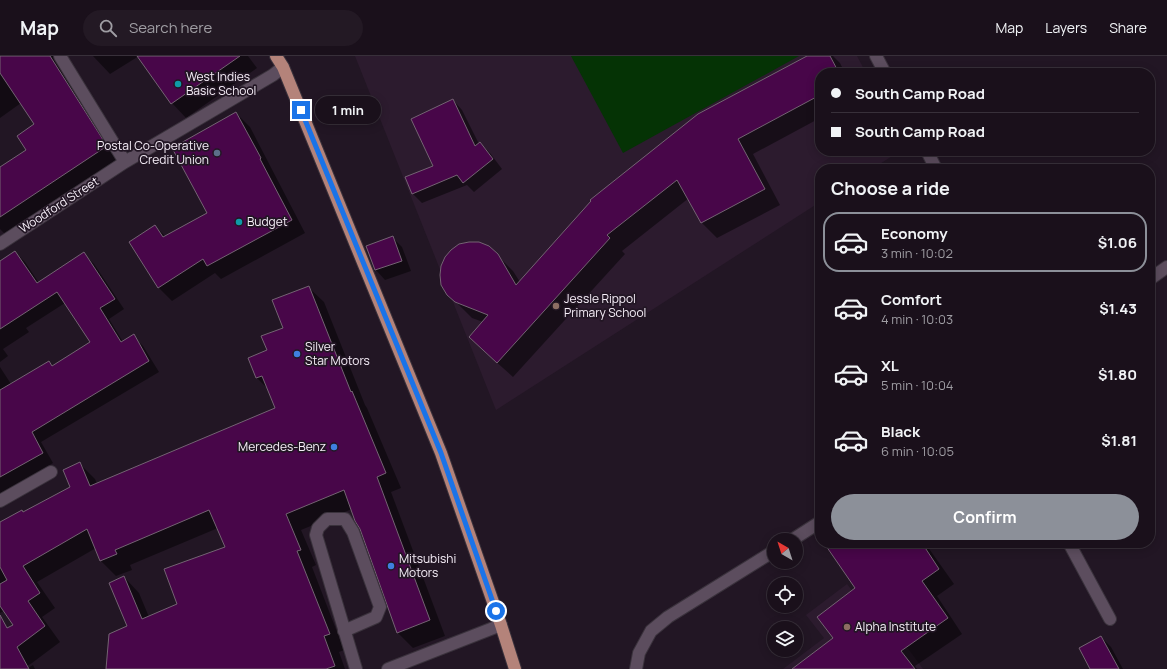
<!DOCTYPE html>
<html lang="en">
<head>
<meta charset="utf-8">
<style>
  body { margin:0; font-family:Manrope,sans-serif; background:#231924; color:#f1f3f6; height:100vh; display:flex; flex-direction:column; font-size:15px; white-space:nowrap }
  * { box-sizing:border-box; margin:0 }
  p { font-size:13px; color:#9f9da3 }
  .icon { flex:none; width:22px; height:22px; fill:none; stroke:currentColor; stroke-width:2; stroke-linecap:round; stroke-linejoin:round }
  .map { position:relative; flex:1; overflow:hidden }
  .sheet { position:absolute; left:815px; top:108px; width:340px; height:384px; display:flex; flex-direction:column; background:#1a101b; border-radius:16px; box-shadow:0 2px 10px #0003,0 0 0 1px #38303a }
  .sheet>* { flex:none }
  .banner { position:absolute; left:815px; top:12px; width:340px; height:88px; border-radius:16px; box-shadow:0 2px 10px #0003,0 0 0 1px #38303a; display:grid; align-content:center; height:88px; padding:0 16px; background:#1a101b }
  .needle { width:26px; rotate:321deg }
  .buttons { position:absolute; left:767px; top:477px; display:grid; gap:8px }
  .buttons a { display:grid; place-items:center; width:36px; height:36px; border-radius:50%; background:#1a101b; box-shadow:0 2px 10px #0003,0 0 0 1px #38303a; font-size:20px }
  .end { position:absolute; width:18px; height:18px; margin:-9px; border:5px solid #1a73e8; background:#fff; box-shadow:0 0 0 2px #fff }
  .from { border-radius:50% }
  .bubble { position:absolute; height:28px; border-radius:14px; background:#1a101b; box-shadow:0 2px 10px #0003,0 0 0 1px #38303a; font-size:13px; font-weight:700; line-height:28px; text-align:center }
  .banner b { display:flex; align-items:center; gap:14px; height:38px; font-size:15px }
  .banner b+b { border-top:1px solid #38303a }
  .banner i { width:10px; height:10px; background:#f1f3f6 }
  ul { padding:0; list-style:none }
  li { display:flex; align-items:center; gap:12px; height:60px; margin:0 8px 6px; padding:0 8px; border:2px solid transparent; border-radius:16px }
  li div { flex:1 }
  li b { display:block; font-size:15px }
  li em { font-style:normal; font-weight:700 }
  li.on { border-color:#8c9099 }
  li>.icon { width:36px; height:36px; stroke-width:1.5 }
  h2 { padding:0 16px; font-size:18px; line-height:48px }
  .primary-button { display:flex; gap:8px; margin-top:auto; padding:8px 16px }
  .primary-button a { flex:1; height:46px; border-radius:24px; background:#8c9099; color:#fff; font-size:16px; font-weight:700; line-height:46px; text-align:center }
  header { display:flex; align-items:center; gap:24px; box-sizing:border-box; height:56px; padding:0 20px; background:#1a101b; border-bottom:1px solid #38303a }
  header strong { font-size:19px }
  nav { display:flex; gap:22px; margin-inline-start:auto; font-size:14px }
  .search { width:280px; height:36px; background:#231924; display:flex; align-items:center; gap:10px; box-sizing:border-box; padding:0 14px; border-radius:22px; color:#9f9da3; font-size:15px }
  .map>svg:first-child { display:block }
  .built { fill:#2c1b2e }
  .green { fill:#053305 }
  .shadow { fill:#0007 }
  .building { fill:#480649; stroke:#746373 }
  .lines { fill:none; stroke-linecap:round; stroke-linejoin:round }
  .minor-casing { stroke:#3a323c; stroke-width:14 }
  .major-casing { stroke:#3a323c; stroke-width:14 }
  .minor { stroke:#5c4d5e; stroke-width:12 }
  .major { stroke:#b4837a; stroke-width:12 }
  .route { stroke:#1a73e8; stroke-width:5 }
  .culture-dot { fill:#0f9aa8; stroke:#221624; stroke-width:1.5 }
  .service-dot { fill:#5c6f8a; stroke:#221624; stroke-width:1.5 }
  .education-dot { fill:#8d6e63; stroke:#221624; stroke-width:1.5 }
  .shop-dot { fill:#3f7fe0; stroke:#221624; stroke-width:1.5 }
  .labels { text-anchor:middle; stroke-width:3.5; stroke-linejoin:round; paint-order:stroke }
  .poi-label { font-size:12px; fill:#f6eef8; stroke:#221624; text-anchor:start }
  .street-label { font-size:12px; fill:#f6eef8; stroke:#221624 }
</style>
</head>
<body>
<header>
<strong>Map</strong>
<div class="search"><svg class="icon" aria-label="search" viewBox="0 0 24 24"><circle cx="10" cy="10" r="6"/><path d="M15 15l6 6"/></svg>Search here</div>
<nav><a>Map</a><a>Layers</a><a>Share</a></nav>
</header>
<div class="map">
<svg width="1167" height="613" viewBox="0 0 1167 613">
  <rect width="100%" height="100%" fill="#221624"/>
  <path class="built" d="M 355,0 L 857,0 L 866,17 L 820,17 L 820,95 L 900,95 L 872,113 L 820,113 L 820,146 L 496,354 Z
    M 847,528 L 899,597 L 907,591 L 923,613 L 783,613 L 824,582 L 806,559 Z"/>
  <path class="green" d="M 571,0 L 799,0 L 623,97 Z"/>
  <path class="shadow" d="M 0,0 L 53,0 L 118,103 L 5,178 L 0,173 L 0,112 L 27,94 L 36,68 L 21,47 L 0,62 Z
    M 93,0 L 248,0 L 257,12 L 186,62 L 172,47 L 139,0 L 110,18 Z
    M 809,0 L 833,0 L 840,7 L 845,17 L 820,17 L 820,62 L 753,98 L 780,149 L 717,182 L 702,167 L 689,142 L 622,195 L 625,198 L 513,321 L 485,296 L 483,266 L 472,262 L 448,238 L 497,199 L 513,215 L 520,226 Z
    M 453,44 L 462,54 L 479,88 L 480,87 L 490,97 L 502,113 L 474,136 L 467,129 L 422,147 L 412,137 L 434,110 Z
    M 236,57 L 250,71 L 305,177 L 221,223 L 215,217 L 172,245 L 158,231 L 155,170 L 166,181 L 209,158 Z
    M 392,181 L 402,191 L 411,215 L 385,224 L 376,214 Z
    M 15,196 L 25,206 L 39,227 L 84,198 L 94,208 L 124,253 L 109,263 L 123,286 L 133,280 L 143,290 L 159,316 L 41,386 L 53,407 L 8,434 L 0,440 L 0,311 L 11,328 L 49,306 L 53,310 L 91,287 L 65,247 L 26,272 L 29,276 L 3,293 L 8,300 L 0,306 L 0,206 Z
    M 308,231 L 324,246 L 365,349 L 367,352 L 401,432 L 391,436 L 445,580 L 413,592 L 398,577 L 361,473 L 352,453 L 301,474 L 316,509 L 312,511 L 344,594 L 339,596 L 345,613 L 107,613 L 128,570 L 124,521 L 139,537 L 149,561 L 178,548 L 226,491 L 218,472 L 130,509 L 132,514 L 116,520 L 101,505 L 96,492 L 37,526 L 55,552 L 42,561 L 60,586 L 32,607 L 35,613 L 26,613 L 33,609 L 32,607 L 22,613 L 0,613 L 0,577 L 14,569 L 4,555 L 0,557 L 0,467 L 22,455 L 24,457 L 71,431 L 80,408 L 95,423 L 97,428 L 276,352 L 269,334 L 257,322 L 268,295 L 284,272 Z
    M 825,487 L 925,487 L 954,528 L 937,540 L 962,578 L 915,610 L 917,613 L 793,613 L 835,582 L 856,532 Z
    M 1101,581 L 1111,591 L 1123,613 L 1091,613 Z"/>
  <path class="building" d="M 0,0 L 50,0 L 107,90 L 0,161 L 0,111 L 26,94 L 17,80 L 34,68 L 0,17 Z
    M 137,0 L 240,0 L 171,48 Z
    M 807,0 L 830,0 L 839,17 L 820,17 L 820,39 L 738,83 L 765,133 L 701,167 L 677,124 L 607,179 L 610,182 L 497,307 L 469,281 L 488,259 L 455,246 L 447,239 L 441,229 L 440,219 L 441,210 L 445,201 L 451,194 L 459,188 L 469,186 L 479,186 L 489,190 L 498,198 L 516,229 L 591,145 L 590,144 L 698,58 Z
    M 453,43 L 475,90 L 480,86 L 493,103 L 463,127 L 457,119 L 412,138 L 405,121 L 433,110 L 411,63 Z
    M 236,56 L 261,102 L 260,103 L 292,164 L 207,210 L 203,203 L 158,232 L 129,186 L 155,169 L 163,181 L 207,157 L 172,92 Z
    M 393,180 L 402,205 L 375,214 L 366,190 Z
    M 15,195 L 37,227 L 84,196 L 115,243 L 100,252 L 121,286 L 134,278 L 149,305 L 32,376 L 43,397 L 0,421 L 0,334 L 49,305 L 52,310 L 90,286 L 57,236 L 0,273 L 0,205 Z
    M 309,230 L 351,336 L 352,335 L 386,417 L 377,421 L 430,564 L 397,577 L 360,473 L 355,465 L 344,434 L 286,458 L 301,494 L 297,495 L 330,578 L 324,580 L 335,610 L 326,613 L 106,613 L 109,578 L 127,570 L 109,527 L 124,520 L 142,563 L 177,548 L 164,513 L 225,491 L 209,454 L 115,494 L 117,498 L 100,505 L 87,473 L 23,510 L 40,537 L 28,545 L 45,570 L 17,591 L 29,613 L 0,613 L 0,559 L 7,572 L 13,569 L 0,550 L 0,528 L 7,524 L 0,511 L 0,466 L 22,454 L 23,456 L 70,431 L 63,414 L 80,406 L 90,430 L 275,352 L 262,320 L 256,322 L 248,302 L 267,294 L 261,280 L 283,272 L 272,244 Z
    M 824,487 L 922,487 L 939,513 L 922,525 L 948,562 L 901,595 L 915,613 L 792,613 L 833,582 L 817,561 L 855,532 Z
    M 1101,580 L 1119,613 L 1090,613 L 1079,592 Z"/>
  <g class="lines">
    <g class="minor-casing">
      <path id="minor" d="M 60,0 L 125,106
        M 876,0 L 885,17
        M 927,95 L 936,113
        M 0,188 L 125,106 L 273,19 L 283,11
        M 1150,223 L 1167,211
        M 0,445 L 51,416
        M 792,484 L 820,466
        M 1069,487 L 1110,563
        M 344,575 L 376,561 L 380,551 L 353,476 L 345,463 L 327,463 L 318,472 L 316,479 L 356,613
        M 388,613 L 501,569
        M 636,613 L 639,597 L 651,575 L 668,561 L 774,495"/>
    </g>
    <g class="major-casing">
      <path id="major" d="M 276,0 L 283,11 L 441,397 L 501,569 L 515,613"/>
    </g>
    <use href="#minor" class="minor"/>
    <use href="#major" class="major"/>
  </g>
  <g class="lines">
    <path class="route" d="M 301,54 L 441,397 L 496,555"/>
  </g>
  <g class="culture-dot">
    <circle cx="178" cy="28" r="4"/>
    <circle cx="239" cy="166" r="4"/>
  </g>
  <circle class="service-dot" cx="217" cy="97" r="4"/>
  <g class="education-dot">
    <circle cx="556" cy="250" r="4"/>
    <circle cx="847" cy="571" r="4"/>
  </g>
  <g class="shop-dot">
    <circle cx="297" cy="298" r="4"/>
    <circle cx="334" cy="391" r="4"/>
    <circle cx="391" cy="510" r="4"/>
  </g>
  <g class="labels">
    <g class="poi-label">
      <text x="186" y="25">West Indies<tspan x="186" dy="14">Basic School</tspan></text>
      <text x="209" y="94" text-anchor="end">Postal Co-Operative<tspan x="209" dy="14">Credit Union</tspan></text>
      <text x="247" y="170">Budget</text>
      <text x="564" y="247">Jessle Rippol<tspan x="564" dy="14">Primary School</tspan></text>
      <text x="305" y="295">Silver<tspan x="305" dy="14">Star Motors</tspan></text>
      <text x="326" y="395" text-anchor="end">Mercedes-Benz</text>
      <text x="399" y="507">Mitsubishi<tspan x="399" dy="14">Motors</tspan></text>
      <text x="855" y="575">Alpha Institute</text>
    </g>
    <g class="street-label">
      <text transform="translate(59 149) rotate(-33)" y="4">Woodford Street</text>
    </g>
  </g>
</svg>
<div class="buttons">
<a><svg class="needle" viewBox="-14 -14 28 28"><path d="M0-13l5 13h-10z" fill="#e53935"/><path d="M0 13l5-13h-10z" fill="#9f9da3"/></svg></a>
<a><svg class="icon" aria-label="locate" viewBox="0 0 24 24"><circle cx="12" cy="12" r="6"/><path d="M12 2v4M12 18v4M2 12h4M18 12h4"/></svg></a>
<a><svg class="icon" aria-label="layers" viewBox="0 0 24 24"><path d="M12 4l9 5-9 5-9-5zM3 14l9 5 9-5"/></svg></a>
</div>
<i class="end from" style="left:496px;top:555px"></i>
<i class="end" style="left:301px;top:54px"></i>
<div class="bubble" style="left:315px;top:40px;width:66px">1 min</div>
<div class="banner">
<b><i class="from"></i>South Camp Road</b>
<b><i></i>South Camp Road</b>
</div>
<section class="sheet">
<h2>Choose a ride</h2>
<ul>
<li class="on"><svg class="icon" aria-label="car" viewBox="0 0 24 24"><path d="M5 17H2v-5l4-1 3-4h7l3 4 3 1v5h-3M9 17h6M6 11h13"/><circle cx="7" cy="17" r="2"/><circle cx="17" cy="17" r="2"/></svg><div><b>Economy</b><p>3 min · 10:02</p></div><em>$1.06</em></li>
<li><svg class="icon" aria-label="car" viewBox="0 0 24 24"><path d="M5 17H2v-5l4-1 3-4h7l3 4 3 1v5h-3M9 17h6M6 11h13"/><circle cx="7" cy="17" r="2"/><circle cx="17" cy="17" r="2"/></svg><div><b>Comfort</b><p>4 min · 10:03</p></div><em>$1.43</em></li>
<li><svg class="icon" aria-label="car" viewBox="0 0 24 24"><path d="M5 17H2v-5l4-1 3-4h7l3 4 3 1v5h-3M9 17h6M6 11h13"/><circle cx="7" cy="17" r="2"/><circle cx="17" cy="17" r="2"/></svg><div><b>XL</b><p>5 min · 10:04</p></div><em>$1.80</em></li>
<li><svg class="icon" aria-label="car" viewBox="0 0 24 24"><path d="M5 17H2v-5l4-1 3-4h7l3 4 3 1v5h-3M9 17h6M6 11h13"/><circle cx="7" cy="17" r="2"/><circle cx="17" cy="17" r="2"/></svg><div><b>Black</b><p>6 min · 10:05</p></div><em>$1.81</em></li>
</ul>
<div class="primary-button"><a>Confirm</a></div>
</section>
</div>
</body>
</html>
